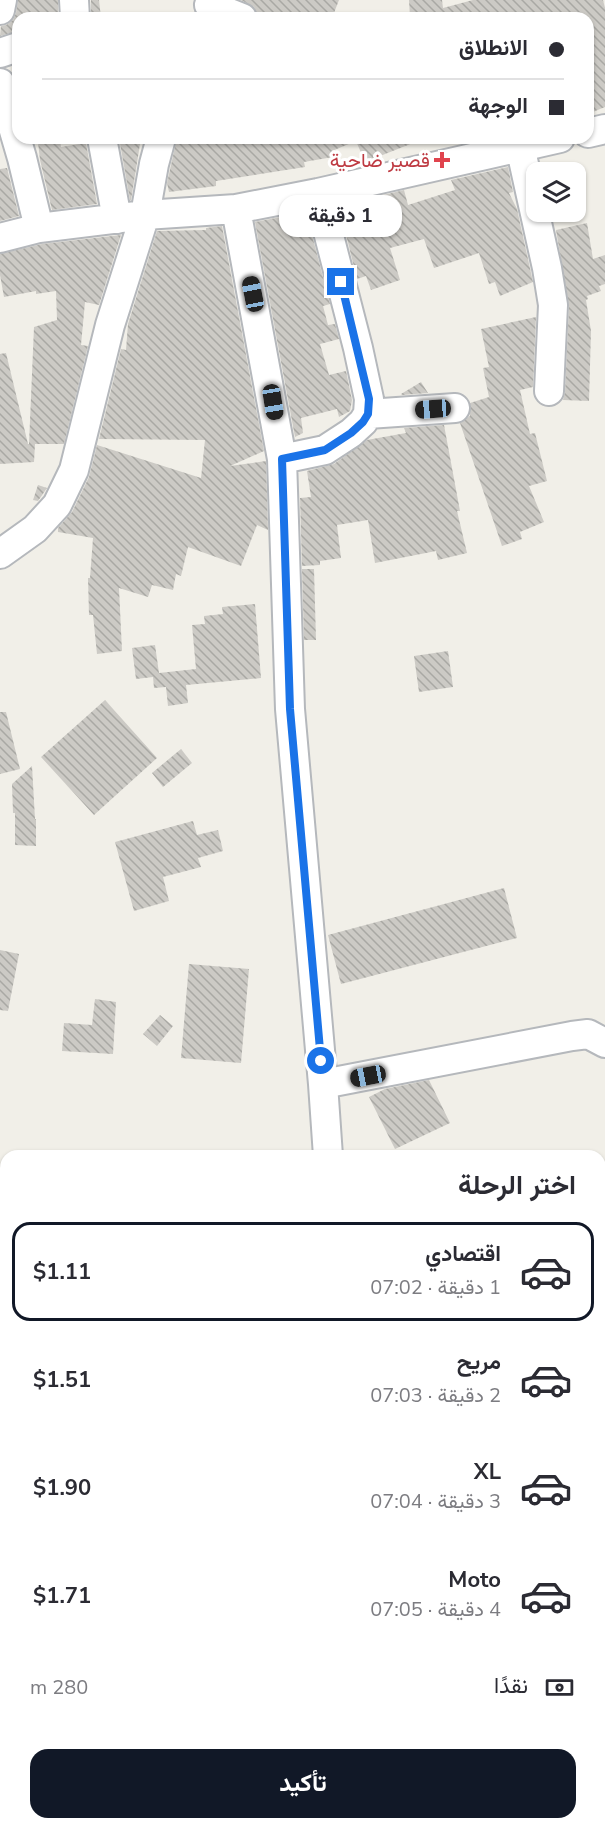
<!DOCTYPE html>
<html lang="ar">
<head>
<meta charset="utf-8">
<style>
  body { margin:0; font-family:"Nunito Sans",Vazirmatn,sans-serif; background:#f7f7f7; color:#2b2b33; direction:rtl; height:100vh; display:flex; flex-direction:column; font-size:22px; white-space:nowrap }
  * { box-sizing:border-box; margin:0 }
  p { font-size:20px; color:#7c7c81 }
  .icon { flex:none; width:33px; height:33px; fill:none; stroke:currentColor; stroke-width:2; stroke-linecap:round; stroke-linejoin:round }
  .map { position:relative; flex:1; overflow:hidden; direction:ltr }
  .details { position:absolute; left:0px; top:1150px; width:606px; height:680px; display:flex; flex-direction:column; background:#fff; border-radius:18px 18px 0 0; box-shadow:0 2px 4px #0004; direction:rtl }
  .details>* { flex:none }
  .top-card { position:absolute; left:12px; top:12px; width:582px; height:132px; border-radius:18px; box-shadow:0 2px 4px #0004; direction:rtl; display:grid; align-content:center; height:132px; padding:0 30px; background:#fff }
  .buttons { position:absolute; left:526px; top:162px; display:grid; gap:12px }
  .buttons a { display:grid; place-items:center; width:60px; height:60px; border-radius:12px; background:#fff; box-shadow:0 2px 4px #0004; font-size:30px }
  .end { position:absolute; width:27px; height:27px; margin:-14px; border:8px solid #1a73e8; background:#fff; box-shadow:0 0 0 3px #fff }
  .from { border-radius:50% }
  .bubble { position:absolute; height:42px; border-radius:18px; background:#fff; box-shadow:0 2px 4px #0004; font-size:20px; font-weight:700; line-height:42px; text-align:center; direction:rtl }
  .car { position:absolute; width:18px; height:36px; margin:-18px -9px; border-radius:8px; box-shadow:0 0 4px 2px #0007; background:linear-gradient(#222 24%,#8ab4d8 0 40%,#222 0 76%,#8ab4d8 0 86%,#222 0) }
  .top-card b { display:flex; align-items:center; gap:21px; height:57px; font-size:22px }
  .top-card b+b { border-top:2px solid #e1e1e2 }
  .top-card i { width:15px; height:15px; background:#2b2b33 }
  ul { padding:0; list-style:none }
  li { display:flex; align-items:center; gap:18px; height:99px; margin:0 12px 9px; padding:0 18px; border:3px solid transparent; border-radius:18px }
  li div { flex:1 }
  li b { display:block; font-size:22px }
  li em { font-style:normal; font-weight:700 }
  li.active { border-color:#111827 }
  li>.icon { width:54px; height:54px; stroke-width:1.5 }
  h2 { padding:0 30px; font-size:27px; line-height:72px }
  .pay { display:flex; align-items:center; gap:15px; height:66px; padding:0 30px; font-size:22px }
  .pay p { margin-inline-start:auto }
  .cta { display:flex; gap:12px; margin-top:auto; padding:12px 30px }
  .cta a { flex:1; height:69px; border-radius:18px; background:#111827; color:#fff; font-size:24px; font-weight:700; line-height:69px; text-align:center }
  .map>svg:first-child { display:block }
  .building { fill:url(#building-back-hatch) }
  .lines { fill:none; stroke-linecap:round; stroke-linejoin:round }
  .minor-casing { stroke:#b5b8bc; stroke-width:32 }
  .highway-casing { stroke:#f9ab00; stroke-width:36 }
  .minor { stroke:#fff; stroke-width:28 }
  .highway { stroke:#fde293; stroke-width:33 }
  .route { stroke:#1a73e8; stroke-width:8 }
  .health-dot { fill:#e0444e; stroke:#fff; stroke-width:2 }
  .labels { text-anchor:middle; stroke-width:6; stroke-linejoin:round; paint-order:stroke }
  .health-label { font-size:20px; fill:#be3a42; stroke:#fff; text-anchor:end }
</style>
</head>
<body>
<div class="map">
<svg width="605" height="1829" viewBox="0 0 605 1829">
  <defs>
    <pattern id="building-back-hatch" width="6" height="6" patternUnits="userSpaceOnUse" patternTransform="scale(1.5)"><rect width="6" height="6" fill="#cccac5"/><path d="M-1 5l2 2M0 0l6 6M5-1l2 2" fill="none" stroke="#a9a8a4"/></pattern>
  </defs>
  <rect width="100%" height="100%" fill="#f1efe8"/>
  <path class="building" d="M 18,0 L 58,0 L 58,18 L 18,18 L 18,31 L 0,36 L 1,26 L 6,25 L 13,20 L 16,13 Z
    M 91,0 L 99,0 L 101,18 L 91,18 Z
    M 241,0 L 339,0 L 332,18 L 258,18 L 254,7 Z
    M 409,0 L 442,0 L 443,8 L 473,0 L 603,0 L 605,8 L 605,107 L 588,114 L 588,18 L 410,18 Z
    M 119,138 L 141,138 L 131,200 L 130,200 Z
    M 177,138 L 422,138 L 423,139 L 365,162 L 356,141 L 332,151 L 333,157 L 304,162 L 305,167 L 216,181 L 216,186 L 169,192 L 167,183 Z
    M 60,139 L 61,147 L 86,143 L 97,204 L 52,210 L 40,160 L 38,142 Z
    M 508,167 L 513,192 L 509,193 L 517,209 L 533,282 L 500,296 L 495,282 L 489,284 L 479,253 L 434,268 L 424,239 L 390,248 L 400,280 L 371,290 L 366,276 L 357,279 L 339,206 L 404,190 L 408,205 L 455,190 L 451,180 Z
    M 7,168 L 19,216 L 0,221 L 0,169 Z
    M 306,212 L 330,304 L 323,306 L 328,325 L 335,324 L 339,339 L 320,344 L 329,375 L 346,371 L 352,400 L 350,411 L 339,417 L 337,409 L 301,418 L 303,433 L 295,437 L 255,222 Z
    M 587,223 L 593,259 L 605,255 L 605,284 L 599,286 L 601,291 L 587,296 L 588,299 L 586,300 L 591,331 L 589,401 L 563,400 L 565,392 L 569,306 L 556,230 Z
    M 222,226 L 264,451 L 230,466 L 266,461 L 268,530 L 257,525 L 241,566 L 188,547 L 181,576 L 176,574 L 173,590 L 152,585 L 148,597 L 119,588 L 122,651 L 97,654 L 93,615 L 89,615 L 88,578 L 90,578 L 93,538 L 58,532 L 58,528 L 72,512 L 89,477 L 97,445 L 201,478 L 205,440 L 99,439 L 121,349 L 126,350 L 128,324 L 157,231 L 206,230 L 206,228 Z
    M 121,235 L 99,305 L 85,302 L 81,345 L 88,346 L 64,444 L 35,444 L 34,462 L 0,464 L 0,354 L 6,353 L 28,444 L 34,444 L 29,444 L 34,327 L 57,320 L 56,291 L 36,294 L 36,291 L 4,297 L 0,275 L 0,254 L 42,244 Z
    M 536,317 L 533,387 L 520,390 L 530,434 L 535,433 L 547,481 L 529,486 L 544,522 L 520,532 L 522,539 L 502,546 L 460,423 L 470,416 L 470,403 L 489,397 L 483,368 L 489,367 L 481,329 Z
    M 421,382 L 428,393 L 402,395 L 401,394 Z
    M 444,425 L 460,511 L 457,511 L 467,553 L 438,560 L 436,551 L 375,563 L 368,520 L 337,525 L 341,558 L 320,561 L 320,565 L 302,566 L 300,498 L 311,497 L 307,471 L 334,464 L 367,440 L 406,433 L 404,428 Z
    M 38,485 L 47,488 L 38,501 L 33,500 Z
    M 302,569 L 314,569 L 316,640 L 304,640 Z
    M 255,604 L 261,678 L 186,685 L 188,703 L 168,706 L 166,687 L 154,688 L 153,677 L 136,679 L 132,648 L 155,645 L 159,673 L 196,669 L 192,625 L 205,624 L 204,616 L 223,614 L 222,607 Z
    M 448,651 L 453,687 L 419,692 L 414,656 Z
    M 105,700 L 157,758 L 94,815 L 41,757 Z
    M 0,712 L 6,712 L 20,769 L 0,774 Z
    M 181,749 L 192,763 L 163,787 L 152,773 Z
    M 32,766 L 35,819 L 36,819 L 36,846 L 15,845 L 15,813 L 13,813 L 12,784 Z
    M 193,821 L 197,835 L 218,830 L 223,851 L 198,858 L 201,867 L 163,877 L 169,901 L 134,911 L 115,842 Z
    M 504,888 L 517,938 L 341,984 L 328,935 Z
    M 0,950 L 19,954 L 8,1011 L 0,1010 Z
    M 189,964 L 249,969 L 241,1063 L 181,1058 Z
    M 95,999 L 116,1002 L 113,1054 L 62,1051 L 64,1023 L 92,1025 Z
    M 160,1015 L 173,1026 L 157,1046 L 143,1034 Z
    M 429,1080 L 450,1123 L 395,1149 L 369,1097 L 385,1089 Z"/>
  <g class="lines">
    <g class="minor-casing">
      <path id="minor" d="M 74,0 L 75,18
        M 209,5 L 242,18
        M 0,10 L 2,0
        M 0,53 L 18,47
        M 0,83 L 22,158 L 39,228
        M 588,133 L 605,129
        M 102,138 L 117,219
        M 520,146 L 547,268 L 553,305 L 549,391
        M 236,209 L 282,459 L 290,709 L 323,1084 L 328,1156
        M 0,238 L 39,228 L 145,215 L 236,209 L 318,193 L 560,138
        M 368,414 L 455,408
        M 282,459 L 325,450 L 351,433 L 363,422 L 368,414 L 369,399 L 358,348 L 318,193
        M 0,554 L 35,529 L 57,505 L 74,470 L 110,325 L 145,215 L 154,164 L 161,138
        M 323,1084 L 572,1036 L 588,1034 L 605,1043
        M 600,1314 L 605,1316
        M 600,1704 L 605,1705
        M 0,1709 L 6,1709
        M 235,1829 L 235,1824"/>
    </g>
    <g class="highway-casing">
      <path id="highway" d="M 600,1744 L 605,1745
        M 0,1751 L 6,1750
        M 600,1772 L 605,1773
        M 0,1788 L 6,1787"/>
    </g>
    <use href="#minor" class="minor"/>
    <use href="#highway" class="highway"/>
  </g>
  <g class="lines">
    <path class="route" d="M 321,1061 L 290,709 L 282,459 L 325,450 L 351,433 L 363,422 L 368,414 L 369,399 L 341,282"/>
  </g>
  <path class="health-dot" d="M439 151h6v6h6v6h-6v6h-6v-6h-6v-6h6z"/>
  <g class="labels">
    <g class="health-label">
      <text x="430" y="167">قصير ضاحية</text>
    </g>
  </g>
</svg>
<div class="buttons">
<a><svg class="icon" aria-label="layers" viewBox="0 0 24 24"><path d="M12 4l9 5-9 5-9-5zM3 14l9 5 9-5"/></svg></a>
</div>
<i class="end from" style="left:321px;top:1061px"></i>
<i class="end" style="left:341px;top:282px"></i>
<div class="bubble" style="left:279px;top:195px;width:123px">1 دقيقة</div>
<i class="car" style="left:253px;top:294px;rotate:349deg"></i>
<i class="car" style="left:273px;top:402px;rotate:171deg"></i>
<i class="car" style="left:433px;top:409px;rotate:266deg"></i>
<i class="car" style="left:368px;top:1076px;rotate:259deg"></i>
<div class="top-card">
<b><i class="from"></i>الانطلاق</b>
<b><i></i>الوجهة</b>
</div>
<section class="details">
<h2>اختر الرحلة</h2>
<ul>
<li class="active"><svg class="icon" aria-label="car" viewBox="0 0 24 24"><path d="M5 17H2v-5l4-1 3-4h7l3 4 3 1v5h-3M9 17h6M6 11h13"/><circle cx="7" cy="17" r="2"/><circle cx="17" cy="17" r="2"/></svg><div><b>اقتصادي</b><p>1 دقيقة · 07:02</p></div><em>$1.11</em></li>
<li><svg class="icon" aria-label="car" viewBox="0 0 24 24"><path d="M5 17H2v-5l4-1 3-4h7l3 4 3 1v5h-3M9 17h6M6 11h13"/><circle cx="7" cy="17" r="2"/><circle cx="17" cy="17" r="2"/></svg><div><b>مريح</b><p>2 دقيقة · 07:03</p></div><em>$1.51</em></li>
<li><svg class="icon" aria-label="car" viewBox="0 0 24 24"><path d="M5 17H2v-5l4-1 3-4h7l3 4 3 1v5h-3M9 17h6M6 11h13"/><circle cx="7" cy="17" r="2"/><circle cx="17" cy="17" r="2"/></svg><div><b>XL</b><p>3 دقيقة · 07:04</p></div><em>$1.90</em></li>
<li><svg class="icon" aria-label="car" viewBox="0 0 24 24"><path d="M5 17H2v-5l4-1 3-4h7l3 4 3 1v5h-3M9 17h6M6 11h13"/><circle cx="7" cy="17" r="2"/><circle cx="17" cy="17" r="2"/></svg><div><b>Moto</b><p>4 دقيقة · 07:05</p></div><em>$1.71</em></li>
</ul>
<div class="pay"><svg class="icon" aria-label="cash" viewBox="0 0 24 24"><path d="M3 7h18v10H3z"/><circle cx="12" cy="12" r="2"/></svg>نقدًا<p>280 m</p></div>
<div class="cta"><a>تأكيد</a></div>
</section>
</div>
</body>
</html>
